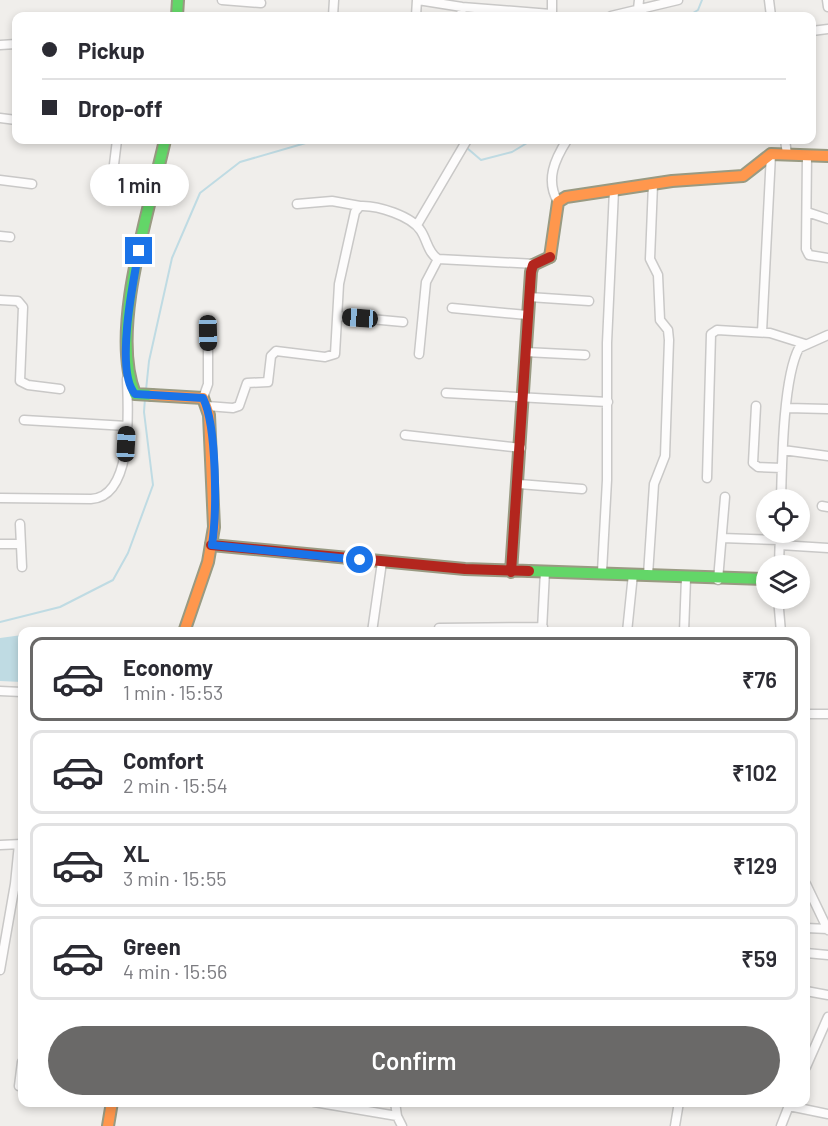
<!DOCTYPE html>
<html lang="en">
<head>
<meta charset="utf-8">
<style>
  body { margin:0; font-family:Barlow,sans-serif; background:#f7f7f7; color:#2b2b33; height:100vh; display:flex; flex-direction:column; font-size:22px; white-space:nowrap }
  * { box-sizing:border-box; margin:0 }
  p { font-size:20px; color:#7c7c81 }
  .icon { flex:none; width:33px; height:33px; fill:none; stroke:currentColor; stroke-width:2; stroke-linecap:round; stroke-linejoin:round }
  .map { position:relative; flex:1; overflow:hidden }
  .sheet { position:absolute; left:18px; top:627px; width:792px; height:480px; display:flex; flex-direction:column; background:#fff; border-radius:12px; box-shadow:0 3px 9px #0003 }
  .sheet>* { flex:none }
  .banner { position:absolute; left:12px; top:12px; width:804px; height:132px; border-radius:12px; box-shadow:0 3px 9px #0003; display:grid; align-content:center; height:132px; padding:0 30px; background:#fff }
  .buttons { position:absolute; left:756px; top:489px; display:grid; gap:12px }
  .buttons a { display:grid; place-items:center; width:54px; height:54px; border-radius:50%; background:#fff; box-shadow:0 3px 9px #0003; font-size:30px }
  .end { position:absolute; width:27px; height:27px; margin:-14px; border:8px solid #1a73e8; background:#fff; box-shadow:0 0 0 3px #fff }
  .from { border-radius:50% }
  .bubble { position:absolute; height:42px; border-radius:21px; background:#fff; box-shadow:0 3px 9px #0003; font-size:20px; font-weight:600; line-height:42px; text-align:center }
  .car { position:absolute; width:18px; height:36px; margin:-18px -9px; border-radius:8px; box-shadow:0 0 4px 2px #0007; background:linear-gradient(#222 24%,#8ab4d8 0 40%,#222 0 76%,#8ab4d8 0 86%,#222 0) }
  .banner b { display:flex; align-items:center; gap:21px; height:57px; font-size:22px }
  .banner b+b { border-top:2px solid #e1e1e2 }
  .banner i { width:15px; height:15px; background:#2b2b33 }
  ul { padding:10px 0 0; list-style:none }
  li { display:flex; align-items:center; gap:18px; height:84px; margin:0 12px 9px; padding:0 18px; border:3px solid #e1e1e2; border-radius:12px }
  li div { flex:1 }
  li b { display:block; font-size:22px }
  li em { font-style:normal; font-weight:600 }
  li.on { border-color:#6a6968 }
  li>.icon { width:54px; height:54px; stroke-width:1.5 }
  .action { display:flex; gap:12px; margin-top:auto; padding:12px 30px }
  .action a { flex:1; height:69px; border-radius:36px; background:#6a6968; color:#fff; font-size:24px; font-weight:600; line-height:69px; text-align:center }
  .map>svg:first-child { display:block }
  .water { fill:#bfdbe3 }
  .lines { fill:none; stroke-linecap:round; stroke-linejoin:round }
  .stream { stroke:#bfdbe3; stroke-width:2 }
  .street-casing { stroke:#c9c8c7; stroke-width:11 }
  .fast-casing { stroke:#999a82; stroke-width:14 }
  .slow-casing { stroke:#999a82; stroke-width:14 }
  .jam-casing { stroke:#999a82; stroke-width:14 }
  .street { stroke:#fdfcfc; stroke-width:8 }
  .fast { stroke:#63d668; stroke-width:10 }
  .slow { stroke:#ff974d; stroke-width:10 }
  .jam { stroke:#b3261e; stroke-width:10 }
  .route { stroke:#1a73e8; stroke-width:8 }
</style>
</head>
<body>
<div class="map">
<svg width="828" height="1126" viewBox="0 0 828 1126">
  <rect width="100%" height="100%" fill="#f0eeeb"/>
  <path class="water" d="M 22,635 L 22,682 L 0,681 L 0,638 Z"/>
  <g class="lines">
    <path class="stream" d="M 688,16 L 698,10 L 702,0
      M 454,140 L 462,145
      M 467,148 L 481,160 L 512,152 L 532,140
      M 146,390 L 149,361 L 172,258 L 200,193 L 240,162 L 316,140
      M 0,622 L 60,607 L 113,580 L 128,553 L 153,485 L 144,412 L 145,398"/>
    <g class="street-casing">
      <path id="street" d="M 222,0 L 261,3
        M 418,0 L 462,7 L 551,14
        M 769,0 L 771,16
        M 827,0 L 828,7
        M 638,9 L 639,0
        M 333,16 L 334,0
        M 416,16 L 417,0
        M 461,16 L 462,7
        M 552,16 L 552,0
        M 611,16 L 678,0
        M 812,31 L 828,29
        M 0,45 L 16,44
        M 0,118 L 16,120
        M 785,140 L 787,154
        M 807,155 L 806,249 L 809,255 L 828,258
        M 0,180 L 32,184
        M 112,181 L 117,140
        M 558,202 C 545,180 555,159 567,140
        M 297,204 L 332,201 L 360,206
        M 807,212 L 828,219
        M 417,225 L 467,140
        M 0,236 L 10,237
        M 529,297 L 589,301
        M 0,300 L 18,301 L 23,307 L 20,381 L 28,385 L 60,389
        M 452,308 L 527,315
        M 338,316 L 403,322
        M 762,332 L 771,154
        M 525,352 L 585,355
        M 419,354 L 426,282 L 438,259
        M 446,393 L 608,402
        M 203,398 L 208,384 L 208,333
        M 207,406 L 233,408 L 239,406 L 247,383 L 268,382 L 271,356 L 276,351 L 325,357 L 335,354 L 339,284 L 355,212 L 360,206 C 377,205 412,216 421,231 C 427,240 428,253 438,259 L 536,264
        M 756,406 L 753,463 L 758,467 L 782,468
        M 787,408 L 828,409
        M 24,420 L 127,426
        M 405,435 L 521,448
        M 783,450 L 828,456
        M 707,478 L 711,334 L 717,330 L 770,333 L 805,344
        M 519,484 L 582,489
        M 0,498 L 91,499 C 134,497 128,409 127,379
        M 781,500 C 782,463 783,378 799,348 L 828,335
        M 822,506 L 828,507
        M 20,524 L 22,567
        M 722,538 L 780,540
        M 0,544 L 21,544
        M 780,545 L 828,548
        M 779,566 L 780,532
        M 602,572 L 607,480 L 607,343 L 614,190
        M 648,575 L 654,484 L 665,456 L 669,340 L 668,330 L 660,320 L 658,275 L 650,259 L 653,184
        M 718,580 L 725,497
        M 778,598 L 781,632
        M 439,628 L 543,627
        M 542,630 L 545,571
        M 372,632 L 382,562
        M 627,632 L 633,574
        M 684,632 L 686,578
        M 0,691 L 22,692
        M 806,714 L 828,714
        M 0,845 L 22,844
        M 806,884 L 828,930
        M 806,928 L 828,929
        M 806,953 L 828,955
        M 0,970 L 15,884 L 19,844
        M 806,991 L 828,995
        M 806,1067 L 828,1017
        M 19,1086 L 22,1062
        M 314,1102 L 397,1116
        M 395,1102 L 397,1116 L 402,1126
        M 789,1106 L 828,1114
        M 675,1126 L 679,1102
        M 781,1126 L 790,1103"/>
    </g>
    <g class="fast-casing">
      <path id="fast" d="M 177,16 L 178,0
        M 152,395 L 135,394 C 109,330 150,208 165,140
        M 529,571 L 766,579"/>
    </g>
    <g class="slow-casing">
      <path id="slow" d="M 550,257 L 558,202 L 566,197 L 672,181 L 743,176 L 771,154 L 828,156
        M 152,395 L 203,398 L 209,415 L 214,527 L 208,562 L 184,632
        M 108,1126 L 112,1102"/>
    </g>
    <g class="jam-casing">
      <path id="jam" d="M 211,545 L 465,569 L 529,571
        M 511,572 L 531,272 L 533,265 L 550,257"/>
    </g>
    <use href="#street" class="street"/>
    <use href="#fast" class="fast"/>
    <use href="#slow" class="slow"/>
    <use href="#jam" class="jam"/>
  </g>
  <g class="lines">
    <path class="route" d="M 139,251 C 133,281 115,371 135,394 L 203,398 C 217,426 217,513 212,545 L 360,560"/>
  </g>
</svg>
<div class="buttons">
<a><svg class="icon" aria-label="locate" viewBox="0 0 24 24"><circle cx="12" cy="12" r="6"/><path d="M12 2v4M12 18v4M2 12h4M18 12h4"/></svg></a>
<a><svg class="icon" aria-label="layers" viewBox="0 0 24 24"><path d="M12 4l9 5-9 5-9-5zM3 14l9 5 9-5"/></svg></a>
</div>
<i class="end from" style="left:360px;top:560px"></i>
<i class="end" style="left:139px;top:251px"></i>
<div class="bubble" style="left:90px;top:164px;width:99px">1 min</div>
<i class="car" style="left:360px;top:318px;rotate:274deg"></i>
<i class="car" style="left:208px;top:333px;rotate:179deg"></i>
<i class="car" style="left:126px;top:444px;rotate:3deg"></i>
<div class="banner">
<b><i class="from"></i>Pickup</b>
<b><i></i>Drop-off</b>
</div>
<section class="sheet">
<ul>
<li class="on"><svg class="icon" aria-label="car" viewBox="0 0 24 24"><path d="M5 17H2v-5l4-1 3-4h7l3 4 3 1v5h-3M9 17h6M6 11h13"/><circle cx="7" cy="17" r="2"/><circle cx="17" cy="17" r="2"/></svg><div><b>Economy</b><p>1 min · 15:53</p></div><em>₹76</em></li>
<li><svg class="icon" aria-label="car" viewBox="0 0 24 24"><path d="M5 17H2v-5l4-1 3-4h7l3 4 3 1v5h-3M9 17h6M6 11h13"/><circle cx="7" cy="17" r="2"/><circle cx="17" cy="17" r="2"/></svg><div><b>Comfort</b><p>2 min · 15:54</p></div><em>₹102</em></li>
<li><svg class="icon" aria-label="car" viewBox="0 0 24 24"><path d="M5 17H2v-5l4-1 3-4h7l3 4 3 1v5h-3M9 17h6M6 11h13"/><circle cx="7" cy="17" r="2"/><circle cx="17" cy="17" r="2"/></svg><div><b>XL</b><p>3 min · 15:55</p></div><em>₹129</em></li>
<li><svg class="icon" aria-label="car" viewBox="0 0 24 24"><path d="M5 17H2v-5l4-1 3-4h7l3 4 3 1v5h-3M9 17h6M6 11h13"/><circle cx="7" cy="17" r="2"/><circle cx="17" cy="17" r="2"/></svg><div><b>Green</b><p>4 min · 15:56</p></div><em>₹59</em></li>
</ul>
<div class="action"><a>Confirm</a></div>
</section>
</div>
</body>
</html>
